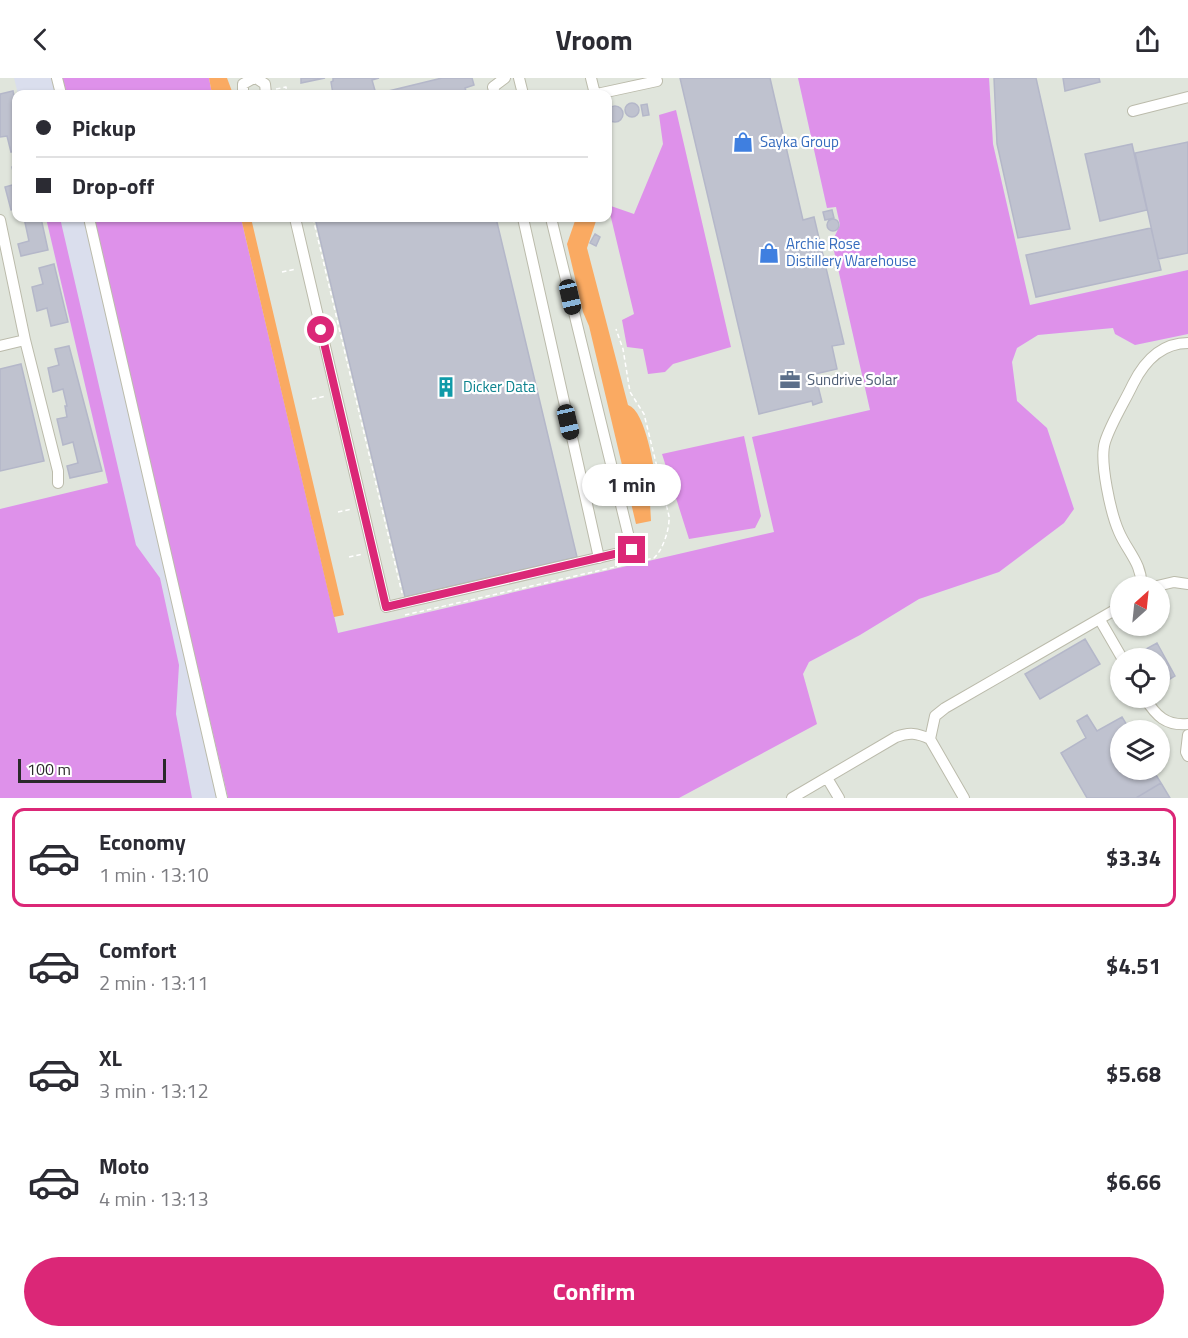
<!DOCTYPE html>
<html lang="en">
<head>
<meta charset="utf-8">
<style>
  body { margin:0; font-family:"Titillium Web",sans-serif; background:#f2f2f3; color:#2b2b33; height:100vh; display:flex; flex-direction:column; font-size:22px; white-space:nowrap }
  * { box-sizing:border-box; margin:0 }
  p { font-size:20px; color:#7c7c81 }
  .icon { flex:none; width:33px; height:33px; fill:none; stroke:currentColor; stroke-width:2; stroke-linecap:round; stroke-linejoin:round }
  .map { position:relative; height:720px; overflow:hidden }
  .sheet { display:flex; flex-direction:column; background:#fff; flex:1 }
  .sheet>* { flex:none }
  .hud { position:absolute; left:12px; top:12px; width:600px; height:132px; border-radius:12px; box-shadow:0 2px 4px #0004; display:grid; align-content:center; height:132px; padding:0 24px; background:#fff }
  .needle { width:39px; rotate:27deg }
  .controls { position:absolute; left:1110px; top:498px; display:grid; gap:12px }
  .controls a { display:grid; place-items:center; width:60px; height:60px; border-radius:50%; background:#fff; box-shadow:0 2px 4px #0004; font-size:30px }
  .scale { position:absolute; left:18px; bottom:15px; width:148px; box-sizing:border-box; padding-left:6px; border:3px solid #2a2a2a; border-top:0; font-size:16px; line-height:21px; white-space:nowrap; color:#2a2a2a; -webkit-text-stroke:4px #fff; paint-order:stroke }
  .end { position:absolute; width:27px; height:27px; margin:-14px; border:8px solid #db2777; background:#fff; box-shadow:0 0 0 3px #fff }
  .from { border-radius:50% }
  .bubble { position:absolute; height:42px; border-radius:21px; background:#fff; box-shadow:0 2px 4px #0004; font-size:20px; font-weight:700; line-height:42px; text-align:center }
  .car { position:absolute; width:18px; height:36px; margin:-18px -9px; border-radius:8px; box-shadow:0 0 4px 2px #0007; background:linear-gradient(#222 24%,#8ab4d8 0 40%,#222 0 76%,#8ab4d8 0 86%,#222 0) }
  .hud b { display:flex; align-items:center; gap:21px; height:57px; font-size:22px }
  .hud b+b { border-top:2px solid #e1e1e2 }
  .hud i { width:15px; height:15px; background:#2b2b33 }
  ul { padding:10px 0 0; list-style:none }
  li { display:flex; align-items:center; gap:18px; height:99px; margin:0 12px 9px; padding:0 12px; border:3px solid transparent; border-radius:12px }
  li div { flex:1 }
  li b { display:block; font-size:22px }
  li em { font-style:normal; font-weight:700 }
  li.selected { border-color:#db2777 }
  li>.icon { width:54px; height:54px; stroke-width:1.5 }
  .action { display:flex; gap:12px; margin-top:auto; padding:12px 24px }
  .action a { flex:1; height:69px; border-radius:36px; background:#db2777; color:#fff; font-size:24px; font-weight:700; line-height:69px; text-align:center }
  header { display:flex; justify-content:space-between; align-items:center; height:78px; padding:0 24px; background:#fff; font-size:27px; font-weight:700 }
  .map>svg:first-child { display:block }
  .industrial { fill:#e0e5dc; fill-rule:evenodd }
  .green { fill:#de91ea }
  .water { fill:#faaa62 }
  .building { fill:#bfc2cf; stroke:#b4b7c9; stroke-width:1.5 }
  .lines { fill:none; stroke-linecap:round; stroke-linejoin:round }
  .minor-casing { stroke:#bbbbab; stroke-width:12 }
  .path { stroke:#fff; stroke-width:1.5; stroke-dasharray:4.5 3; stroke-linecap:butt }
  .minor { stroke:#fff; stroke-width:10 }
  .route { stroke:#db2777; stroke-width:8 }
  .labels { text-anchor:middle; stroke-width:4.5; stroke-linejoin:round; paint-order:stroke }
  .shop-label { font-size:15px; fill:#366cbe; stroke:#fff; text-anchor:start }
  .service-label { font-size:15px; fill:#4e5e75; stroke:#fff; text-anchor:start }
  .culture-label { font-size:15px; fill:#0d838f; stroke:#fff; text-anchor:start }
</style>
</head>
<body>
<header><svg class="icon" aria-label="back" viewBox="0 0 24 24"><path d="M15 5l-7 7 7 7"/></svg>Vroom<svg class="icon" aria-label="share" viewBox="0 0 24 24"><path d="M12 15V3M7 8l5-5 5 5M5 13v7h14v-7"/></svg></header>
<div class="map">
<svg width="1188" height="720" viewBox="0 0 1188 720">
  <rect width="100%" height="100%" fill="#dadeed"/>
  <path class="industrial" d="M 0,0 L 14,0 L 18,16 L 16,140 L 46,140 L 108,406 L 0,431 Z
    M 209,0 L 798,0 L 827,130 L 836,128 L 840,147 L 832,164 L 870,332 L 752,359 L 775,454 L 338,555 L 241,140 L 608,140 L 608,16 L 212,16 Z
    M 989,0 L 1188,0 L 1188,192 L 1030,227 L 993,66 Z
    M 1114,250 L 1115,256 L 1135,267 L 1188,256 L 1188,720 L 679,720 L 816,646 L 803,596 L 809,584 L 860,557 L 919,521 L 999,494 L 1064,445 L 1074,430 L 1047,350 L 1017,323 L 1012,284 L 1017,270 L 1038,257 ZM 1120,508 L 1160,508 L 1160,548 L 1120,548 ZM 1120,580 L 1160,580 L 1160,620 L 1120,620 ZM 1120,652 L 1160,652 L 1160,692 L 1120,692 Z"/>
  <path class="green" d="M 61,0 L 209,0 L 212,16 L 65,16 Z
    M 798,0 L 989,0 L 993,66 L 1030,227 L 1188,192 L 1188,256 L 1135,267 L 1115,256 L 1113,250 L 1038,257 L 1017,270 L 1012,284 L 1017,323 L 1047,350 L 1074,431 L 1064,445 L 999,494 L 919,521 L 860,557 L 809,584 L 803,596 L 817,646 L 679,720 L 228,720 L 93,140 L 241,140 L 338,555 L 774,454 L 752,359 L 870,332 L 832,164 L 840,147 L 836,129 L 827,130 Z
    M 676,32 L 731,269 L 673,286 L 665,294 L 648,296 L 643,271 L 627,269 L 622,242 L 634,236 L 608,127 L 634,136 L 663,66 L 659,37 Z
    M 46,140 L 60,140 L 136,467 L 160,500 L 179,587 L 176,636 L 192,720 L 0,720 L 0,431 L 108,405 Z
    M 744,358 L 761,438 L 755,450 L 689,461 L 662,376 Z"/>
  <path class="water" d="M 209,0 L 227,0 L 233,16 L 212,16 Z
    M 241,140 L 251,140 L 344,537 L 334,539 Z
    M 576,140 L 597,140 L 587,170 L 628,327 C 646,333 654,392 658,412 L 657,419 L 650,425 L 651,443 L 636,446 L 589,248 L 583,234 L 567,166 Z"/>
  <path class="building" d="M 301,0 L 325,0 L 301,5 Z
    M 333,0 L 379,0 L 372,2 L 376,16 L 442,0 L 472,0 L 474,7 L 465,10 L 467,16 L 333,16 L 331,4 L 333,3 Z
    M 680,0 L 770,0 L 803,142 L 814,139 L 844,266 L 832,268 L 837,291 L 815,296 L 822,324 L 813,327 L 812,323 L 759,336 Z
    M 994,0 L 1036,0 L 1070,151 L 1018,160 L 997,66 Z
    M 1063,0 L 1099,0 L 1100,4 L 1065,13 Z
    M 13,13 L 16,28 L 16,73 L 11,74 L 7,58 L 0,59 L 0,16 Z
    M625 32a7 7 0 1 1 14 0a7 7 0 1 1-14 0Z
    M 647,26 L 649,37 L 643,38 L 641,27 Z
    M607 36a8 8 0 1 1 16 0a8 8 0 1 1-16 0Z
    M 1188,64 L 1188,175 L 1158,181 L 1135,75 Z
    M 1132,66 L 1147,132 L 1100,143 L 1085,76 Z
    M 16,88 L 16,131 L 11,132 L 5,109 L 16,106 L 12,89 Z
    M 832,132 L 834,140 L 825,142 L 823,134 Z
    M 24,140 L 41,140 L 48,172 L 21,178 L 18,166 L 29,163 Z
    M 315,140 L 496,140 L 577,479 L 405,519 Z
    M827 147a6 6 0 1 1 12 0a6 6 0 1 1-12 0Z
    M 1151,150 L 1161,192 L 1036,219 L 1026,177 Z
    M 595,156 L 600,159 L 596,168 L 590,165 Z
    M 54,186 L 68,244 L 51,248 L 47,230 L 37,233 L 32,209 L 43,206 L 39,190 Z
    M 69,268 L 102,393 L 70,400 L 67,388 L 78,385 L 73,364 L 63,367 L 57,341 L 67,339 L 65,328 L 67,328 L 63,311 L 53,314 L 48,290 L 59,287 L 55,271 Z
    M 21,286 L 44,383 L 0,393 L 0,291 Z
    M 1085,561 L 1100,586 L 1040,621 L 1025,596 Z
    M 1157,565 L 1175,598 L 1160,607 L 1160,580 L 1140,580 L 1137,576 Z
    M 1087,637 L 1097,653 L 1122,639 L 1130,652 L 1120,652 L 1120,692 L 1153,692 L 1161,705 L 1136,720 L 1087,720 L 1061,675 L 1086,660 L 1077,643 Z
    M 1161,705 L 1170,720 L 1136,720 Z"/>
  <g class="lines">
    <g class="minor-casing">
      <path id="minor" d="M 57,0 L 61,16
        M 256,0 L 265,6 L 266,16
        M 519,0 L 523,16
        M 591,0 L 595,16
        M 243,16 L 243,6 L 254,0
        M 495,16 L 493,9 L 505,0
        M 597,16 L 657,3 L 656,0
        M 1133,33 L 1188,19
        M 89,140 L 222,720
        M 295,140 L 386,529 L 632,472 L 551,140
        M 523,140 L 599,480
        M 0,142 L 25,262 L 58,393 L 58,405
        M 0,268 L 25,262
        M 1141,508 C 1143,487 1127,473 1119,454 C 1111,436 1099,383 1105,364 C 1111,345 1124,325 1133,306 C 1144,284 1161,265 1188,265
        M 1157,508 L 1174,504 L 1188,506
        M 1100,542 L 1122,580
        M 1145,620 C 1156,638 1166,648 1188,646
        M 1188,657 L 1186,674 L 1188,678
        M 827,700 L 839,720
        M 792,720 L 896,659 C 909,654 917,655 930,661
        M 964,720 L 930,661 L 935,638 L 945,630 L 1120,529"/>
    </g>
    <path class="path" d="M 276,11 L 286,9 L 287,16
      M 313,140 L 402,515
      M 282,194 L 296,191
      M 312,321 L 326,318
      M 338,434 L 352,431
      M 349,479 L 363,476
      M 405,537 L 654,480 C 663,472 670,450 669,438 L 644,336 L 630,314 L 623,271 L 616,251"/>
    <use href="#minor" class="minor"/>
  </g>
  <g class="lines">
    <path class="route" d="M 321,252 L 386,529 L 632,472"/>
  </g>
  <defs>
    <g id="shop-bare" transform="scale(1.62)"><path d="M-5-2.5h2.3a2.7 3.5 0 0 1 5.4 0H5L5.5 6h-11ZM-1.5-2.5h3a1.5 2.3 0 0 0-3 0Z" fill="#3f7fe0" stroke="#fff" stroke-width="2.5" paint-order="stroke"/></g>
    <g id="office-bare" transform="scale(1.62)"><path d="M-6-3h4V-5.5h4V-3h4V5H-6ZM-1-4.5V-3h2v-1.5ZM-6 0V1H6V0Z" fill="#5c6f8a" stroke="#fff" stroke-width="2.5" paint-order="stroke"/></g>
    <g id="building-bare" transform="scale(1.62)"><path d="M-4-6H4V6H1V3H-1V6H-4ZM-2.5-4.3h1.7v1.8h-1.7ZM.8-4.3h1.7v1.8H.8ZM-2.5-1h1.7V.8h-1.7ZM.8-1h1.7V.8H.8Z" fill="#0f9aa8" stroke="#fff" stroke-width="2.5" paint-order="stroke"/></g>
  </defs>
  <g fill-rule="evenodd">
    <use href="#shop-bare" x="743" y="64"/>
    <use href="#shop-bare" x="769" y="175"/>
    <use href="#office-bare" x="790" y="302"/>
    <use href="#building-bare" x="446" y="309"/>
  </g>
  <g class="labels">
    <g class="shop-label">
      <text x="760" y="69">Sayka Group</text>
      <text x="786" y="171">Archie Rose<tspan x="786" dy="17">Distillery Warehouse</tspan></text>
    </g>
    <g class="service-label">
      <text x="807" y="307">Sundrive Solar</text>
    </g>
    <g class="culture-label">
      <text x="463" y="314">Dicker Data</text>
    </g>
  </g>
</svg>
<div class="controls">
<a><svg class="needle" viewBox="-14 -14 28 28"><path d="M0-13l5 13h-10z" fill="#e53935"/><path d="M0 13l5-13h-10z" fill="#7c7c81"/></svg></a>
<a><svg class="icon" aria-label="locate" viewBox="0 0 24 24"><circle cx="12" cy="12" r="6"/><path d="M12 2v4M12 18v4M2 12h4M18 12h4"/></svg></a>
<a><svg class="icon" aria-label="layers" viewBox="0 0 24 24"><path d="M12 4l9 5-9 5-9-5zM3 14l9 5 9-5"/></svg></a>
</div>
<div class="scale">100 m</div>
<i class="end from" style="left:321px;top:252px"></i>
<i class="end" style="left:632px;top:472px"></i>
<div class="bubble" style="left:582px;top:386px;width:99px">1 min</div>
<i class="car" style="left:570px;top:219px;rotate:167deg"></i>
<i class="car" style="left:568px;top:344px;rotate:167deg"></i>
<div class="hud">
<b><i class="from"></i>Pickup</b>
<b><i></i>Drop-off</b>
</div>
</div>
<section class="sheet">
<ul>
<li class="selected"><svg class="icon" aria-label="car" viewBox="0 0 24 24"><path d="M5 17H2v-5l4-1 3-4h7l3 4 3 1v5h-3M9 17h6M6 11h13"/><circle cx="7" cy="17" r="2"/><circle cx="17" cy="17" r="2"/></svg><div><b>Economy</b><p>1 min · 13:10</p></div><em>$3.34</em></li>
<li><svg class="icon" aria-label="car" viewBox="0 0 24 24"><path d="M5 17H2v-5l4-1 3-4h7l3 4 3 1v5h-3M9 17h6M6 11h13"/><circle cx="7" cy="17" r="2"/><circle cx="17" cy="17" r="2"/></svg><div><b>Comfort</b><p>2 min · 13:11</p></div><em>$4.51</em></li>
<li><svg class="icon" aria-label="car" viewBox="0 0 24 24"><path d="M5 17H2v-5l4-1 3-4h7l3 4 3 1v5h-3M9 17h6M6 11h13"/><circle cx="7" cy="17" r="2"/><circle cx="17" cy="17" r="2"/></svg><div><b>XL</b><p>3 min · 13:12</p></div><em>$5.68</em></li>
<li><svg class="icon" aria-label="car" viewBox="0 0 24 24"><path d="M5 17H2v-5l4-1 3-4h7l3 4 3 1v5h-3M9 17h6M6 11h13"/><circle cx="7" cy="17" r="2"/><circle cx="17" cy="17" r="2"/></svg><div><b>Moto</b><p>4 min · 13:13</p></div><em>$6.66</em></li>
</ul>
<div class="action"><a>Confirm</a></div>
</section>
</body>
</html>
